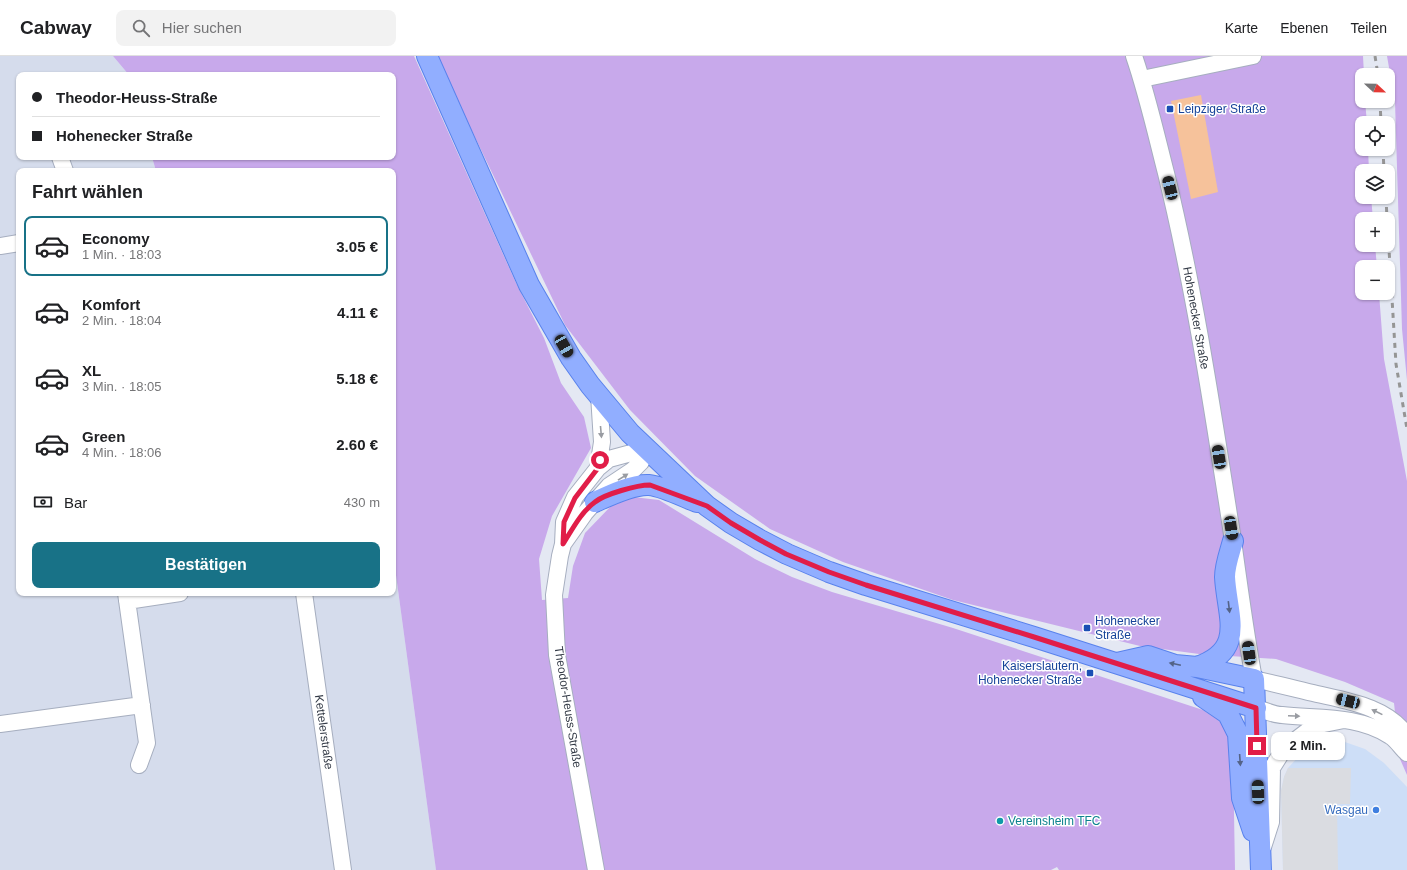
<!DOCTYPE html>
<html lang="de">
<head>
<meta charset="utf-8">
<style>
  body { margin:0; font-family:Arial,sans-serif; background:#f2f2f2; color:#202124; height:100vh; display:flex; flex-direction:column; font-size:15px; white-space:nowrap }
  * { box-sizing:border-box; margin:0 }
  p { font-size:13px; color:#757577 }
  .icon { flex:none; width:22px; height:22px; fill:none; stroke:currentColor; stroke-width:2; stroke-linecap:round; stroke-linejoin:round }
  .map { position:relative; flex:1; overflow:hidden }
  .details { position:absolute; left:16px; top:112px; width:380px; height:428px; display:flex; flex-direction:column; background:#fff; border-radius:8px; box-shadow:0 1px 3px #0004 }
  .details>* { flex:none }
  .banner { position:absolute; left:16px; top:16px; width:380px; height:88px; border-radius:8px; box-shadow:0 1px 3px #0004; display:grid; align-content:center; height:88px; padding:0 16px; background:#fff }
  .needle { width:26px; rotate:112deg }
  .fabs { position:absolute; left:1355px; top:12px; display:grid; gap:8px }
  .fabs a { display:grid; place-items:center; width:40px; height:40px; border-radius:8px; background:#fff; box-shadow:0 1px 3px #0004; font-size:20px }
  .end { position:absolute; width:18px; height:18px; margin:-9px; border:5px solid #e11d48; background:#fff; box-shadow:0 0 0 2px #fff }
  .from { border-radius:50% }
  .bubble { position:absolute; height:28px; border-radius:8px; background:#fff; box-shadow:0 1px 3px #0004; font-size:13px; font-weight:700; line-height:28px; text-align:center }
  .car { position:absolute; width:12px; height:24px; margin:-12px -6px; border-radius:5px; box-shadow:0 0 3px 1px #0007; background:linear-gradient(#222 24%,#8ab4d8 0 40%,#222 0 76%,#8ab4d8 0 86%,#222 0) }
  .banner b { display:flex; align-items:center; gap:14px; height:38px; font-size:15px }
  .banner b+b { border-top:1px solid #e0e0e0 }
  .banner i { width:10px; height:10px; background:#202124 }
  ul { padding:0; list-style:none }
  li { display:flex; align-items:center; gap:12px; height:60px; margin:0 8px 6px; padding:0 8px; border:2px solid transparent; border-radius:8px }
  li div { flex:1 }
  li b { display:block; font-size:15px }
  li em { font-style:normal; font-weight:700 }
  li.active { border-color:#187287 }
  li>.icon { width:36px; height:36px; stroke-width:1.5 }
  h2 { padding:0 16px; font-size:18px; line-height:48px }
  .pay { display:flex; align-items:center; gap:10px; height:44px; padding:0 16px; font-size:15px }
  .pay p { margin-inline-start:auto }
  .primary-button { display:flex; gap:8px; margin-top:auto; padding:8px 16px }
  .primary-button a { flex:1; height:46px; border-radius:8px; background:#187287; color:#fff; font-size:16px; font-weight:700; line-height:46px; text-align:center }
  header { display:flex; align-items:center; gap:24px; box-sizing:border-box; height:56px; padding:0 20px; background:#fff; border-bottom:1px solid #e0e0e0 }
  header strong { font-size:19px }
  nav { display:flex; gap:22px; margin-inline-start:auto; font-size:14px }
  .search { width:280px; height:36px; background:#f2f2f2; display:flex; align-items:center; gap:10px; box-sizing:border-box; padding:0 14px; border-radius:8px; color:#757577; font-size:15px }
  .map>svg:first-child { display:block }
  .residential { fill:#d5dcec }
  .commercial { fill:#cddef7 }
  .green { fill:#c8a9eb }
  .parking { fill:#dadce1 }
  .water { fill:#f6c29b }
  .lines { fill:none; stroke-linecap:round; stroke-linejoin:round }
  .minor-casing { stroke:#a6aebf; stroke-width:18 }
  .major-casing { stroke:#5982ec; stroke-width:22 }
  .minor { stroke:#fff; stroke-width:16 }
  .major { stroke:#91aeff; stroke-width:20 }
  .rail { stroke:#959595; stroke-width:3; stroke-dasharray:5 5; stroke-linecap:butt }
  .oneway { fill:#999ca2 }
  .oneway2 { fill:#546387 }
  .route { stroke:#e11d48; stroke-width:5 }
  .transit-dot { fill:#1a4fb4; stroke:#fff; stroke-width:1.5 }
  .shop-dot { fill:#3f7fe0; stroke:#fff; stroke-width:1.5 }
  .culture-dot { fill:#0f9aa8; stroke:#fff; stroke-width:1.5 }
  .labels { text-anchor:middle; stroke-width:3; stroke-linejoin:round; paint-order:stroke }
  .transit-label { font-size:12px; fill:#164399; stroke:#fff; text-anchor:start }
  .street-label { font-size:12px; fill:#333a46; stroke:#fff }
  .shop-label { font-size:12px; fill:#366cbe; stroke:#fff; text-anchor:end }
  .culture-label { font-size:12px; fill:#0d838f; stroke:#fff; text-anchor:start }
</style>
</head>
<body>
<header>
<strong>Cabway</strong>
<div class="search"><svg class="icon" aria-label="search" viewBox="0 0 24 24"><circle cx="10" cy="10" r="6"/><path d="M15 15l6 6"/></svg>Hier suchen</div>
<nav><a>Karte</a><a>Ebenen</a><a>Teilen</a></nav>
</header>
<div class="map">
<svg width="1407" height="814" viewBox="0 0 1407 814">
  <rect width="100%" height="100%" fill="#e4e8f3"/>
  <path class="residential" d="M 0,0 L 113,0 L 129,19 L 19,19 L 19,101 L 152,101 L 156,115 L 19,115 L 19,537 L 393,537 L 393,497 L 436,814 L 0,814 Z"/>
  <path class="commercial" d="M 1329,684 L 1342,685 L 1365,693 L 1384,707 L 1407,731 L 1407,814 L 1283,814 L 1281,735 L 1284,721 L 1288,712 L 1301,698 L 1312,689 Z"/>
  <path class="green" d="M 113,0 L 414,0 L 516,227 L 544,282 L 561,327 L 584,361 L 591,392 L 552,460 L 539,503 L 542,544 L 568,542 L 573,510 L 585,477 L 611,450 L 633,441 L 659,444 L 755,503 L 792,521 L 832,536 L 953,572 L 1203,654 L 1221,666 L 1229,681 L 1233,700 L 1235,814 L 1059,814 L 1057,811 L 1051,814 L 436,814 L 393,497 L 393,115 L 156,115 L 152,101 L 393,101 L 393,19 L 129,19 Z
    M 436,0 L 1363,0 L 1364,19 L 1362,19 L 1362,45 L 1365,45 L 1367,67 L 1362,67 L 1362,93 L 1368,93 L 1369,115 L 1362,115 L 1362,141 L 1371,141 L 1373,163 L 1362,163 L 1362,189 L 1375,189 L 1377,211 L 1362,211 L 1362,237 L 1379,237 L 1384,303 L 1407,425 L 1407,719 L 1400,703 L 1394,647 L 1345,626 L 1276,603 L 1199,598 L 1140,590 L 953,544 L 843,506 L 770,473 L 695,420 L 630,354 L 565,269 Z
    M 1387,0 L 1407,0 L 1407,324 L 1402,273 L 1395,46 Z"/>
  <path class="parking" d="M 1288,712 L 1351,712 L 1350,748 L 1337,748 L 1338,814 L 1283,814 L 1281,735 L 1284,721 Z"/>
  <path class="water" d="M 1201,39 L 1218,136 L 1191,143 L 1171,45 Z"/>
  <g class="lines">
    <g class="minor-casing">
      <path id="minor" d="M 1134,0 C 1147,38 1156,78 1166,117 C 1195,236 1213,357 1232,478 C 1239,526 1245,575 1254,623 C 1276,628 1296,633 1317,638 C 1348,645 1388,651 1407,680
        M 1142,23 L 1253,0
        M 60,101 L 65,115
        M 0,190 L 19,187
        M 598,412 L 602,386 L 599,339
        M 563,488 L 585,457 L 609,430 L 633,414 L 641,406 L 646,393 L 609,403 L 598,412 L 575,441 L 564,466 L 563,488 L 560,500 L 554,539 L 557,599 L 596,814
        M 126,537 L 147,687 L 139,709
        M 304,537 L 343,814
        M 127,545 L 180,537
        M 1256,652 C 1264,654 1274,659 1282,659 C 1318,663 1359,659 1390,680 C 1397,684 1401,692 1407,697
        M 0,668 L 142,649
        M 1263,791 L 1271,766 L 1272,712 L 1284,693 L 1314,670 L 1344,664"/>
    </g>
    <g class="major-casing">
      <path id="major" d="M 427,0 L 529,229 L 571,302 L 590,329 L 630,377 L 707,450 L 731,467 L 760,484 L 787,498 L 829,516 L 866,529 L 1034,581 L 1256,652
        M 595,446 C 610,439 633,428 649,429 C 662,430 684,441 697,446
        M 1117,607 L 1148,600 L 1175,609 L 1197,611 L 1254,623 L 1261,814
        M 1197,611 C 1247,594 1227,560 1225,521 C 1225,509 1230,496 1233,485
        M 1203,641 L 1228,658 L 1238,678 L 1242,742 L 1253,775"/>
    </g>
    <use href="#minor" class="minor"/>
    <use href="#major" class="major"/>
    <path class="rail" d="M 1375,0 L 1378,19
      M 1380,45 L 1381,67
      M 1383,93 L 1384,115
      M 1386,141 L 1387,163
      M 1388,177 L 1396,308 L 1407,373"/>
  </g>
  <defs><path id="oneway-solid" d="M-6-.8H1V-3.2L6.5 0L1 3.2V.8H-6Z"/></defs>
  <g class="oneway">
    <use href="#oneway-solid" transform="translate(601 376) rotate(85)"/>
    <use href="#oneway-solid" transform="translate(623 421) rotate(-32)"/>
    <use href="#oneway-solid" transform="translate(1377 656) rotate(-154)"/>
    <use href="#oneway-solid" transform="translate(1294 660) rotate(2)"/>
  </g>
  <g class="oneway2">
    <use href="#oneway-solid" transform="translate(1229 551) rotate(83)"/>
    <use href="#oneway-solid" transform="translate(1175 608) rotate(-168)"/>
    <use href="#oneway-solid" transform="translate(1240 704) rotate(86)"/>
  </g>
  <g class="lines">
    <path class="route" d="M 600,404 L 598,412 L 575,442 L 564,466 L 563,488 C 572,474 581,456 595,446 C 605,438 637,429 650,429 L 707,450 L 731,467 L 760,484 L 786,498 L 829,516 L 866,529 L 1034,581 L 1256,652 L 1257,690"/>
  </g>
  <g class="transit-dot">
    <rect x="1166" y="49" width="8" height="8" rx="2"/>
    <rect x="1083" y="568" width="8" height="8" rx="2"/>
    <rect x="1086" y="613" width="8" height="8" rx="2"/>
  </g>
  <circle class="shop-dot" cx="1376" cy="754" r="4"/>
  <circle class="culture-dot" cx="1000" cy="765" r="4"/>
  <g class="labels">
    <g class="transit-label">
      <text x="1178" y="57">Leipziger Straße</text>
      <text x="1095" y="569">Hohenecker<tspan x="1095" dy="14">Straße</tspan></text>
      <text x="1082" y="614" text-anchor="end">Kaiserslautern,<tspan x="1082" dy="14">Hohenecker Straße</tspan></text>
    </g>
    <g class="street-label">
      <text transform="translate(1196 262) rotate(80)" y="4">Hohenecker Straße</text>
      <text transform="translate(568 651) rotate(81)" y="4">Theodor-Heuss-Straße</text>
      <text transform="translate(324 676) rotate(82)" y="4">Kettelerstraße</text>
    </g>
    <g class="shop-label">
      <text x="1368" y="758">Wasgau</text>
    </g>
    <g class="culture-label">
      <text x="1008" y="769">Vereinsheim TFC</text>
    </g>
  </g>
</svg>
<div class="fabs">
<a><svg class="needle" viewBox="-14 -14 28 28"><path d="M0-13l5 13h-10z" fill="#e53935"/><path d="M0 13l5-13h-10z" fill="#757577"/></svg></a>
<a><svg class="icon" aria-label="locate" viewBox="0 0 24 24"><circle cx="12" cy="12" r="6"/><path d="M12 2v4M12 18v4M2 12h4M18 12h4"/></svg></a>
<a><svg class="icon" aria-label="layers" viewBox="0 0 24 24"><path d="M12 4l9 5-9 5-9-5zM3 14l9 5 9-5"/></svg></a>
<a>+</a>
<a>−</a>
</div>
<i class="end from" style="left:600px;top:404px"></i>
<i class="end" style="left:1257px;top:690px"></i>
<div class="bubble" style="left:1271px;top:676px;width:74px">2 Min.</div>
<i class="car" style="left:1170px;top:132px;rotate:346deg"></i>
<i class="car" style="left:564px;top:290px;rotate:150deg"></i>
<i class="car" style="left:1219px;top:401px;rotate:351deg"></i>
<i class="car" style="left:1231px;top:472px;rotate:171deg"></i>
<i class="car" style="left:1249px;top:597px;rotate:352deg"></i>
<i class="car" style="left:1348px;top:645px;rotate:284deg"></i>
<i class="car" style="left:1258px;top:736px;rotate:358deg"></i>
<div class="banner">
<b><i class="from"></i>Theodor-Heuss-Straße</b>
<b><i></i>Hohenecker Straße</b>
</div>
<section class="details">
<h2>Fahrt wählen</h2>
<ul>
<li class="active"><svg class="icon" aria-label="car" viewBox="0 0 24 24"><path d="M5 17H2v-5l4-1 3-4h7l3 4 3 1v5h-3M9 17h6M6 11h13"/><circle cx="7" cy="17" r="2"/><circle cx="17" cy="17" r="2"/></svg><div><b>Economy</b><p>1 Min. · 18:03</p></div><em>3.05 €</em></li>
<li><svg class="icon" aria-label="car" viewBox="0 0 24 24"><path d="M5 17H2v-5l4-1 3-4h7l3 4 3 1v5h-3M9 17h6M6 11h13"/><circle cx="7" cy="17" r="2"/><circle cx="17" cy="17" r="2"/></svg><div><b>Komfort</b><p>2 Min. · 18:04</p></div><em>4.11 €</em></li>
<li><svg class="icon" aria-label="car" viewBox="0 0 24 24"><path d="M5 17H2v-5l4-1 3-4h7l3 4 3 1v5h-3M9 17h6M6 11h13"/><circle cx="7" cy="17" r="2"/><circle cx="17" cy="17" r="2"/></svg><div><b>XL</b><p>3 Min. · 18:05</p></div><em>5.18 €</em></li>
<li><svg class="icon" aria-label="car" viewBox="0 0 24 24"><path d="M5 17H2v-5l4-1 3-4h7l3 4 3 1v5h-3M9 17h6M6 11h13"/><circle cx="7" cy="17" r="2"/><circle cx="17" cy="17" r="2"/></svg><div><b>Green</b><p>4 Min. · 18:06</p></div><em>2.60 €</em></li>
</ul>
<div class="pay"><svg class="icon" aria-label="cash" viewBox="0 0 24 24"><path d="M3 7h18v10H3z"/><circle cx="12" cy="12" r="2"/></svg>Bar<p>430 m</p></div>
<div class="primary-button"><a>Bestätigen</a></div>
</section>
</div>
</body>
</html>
